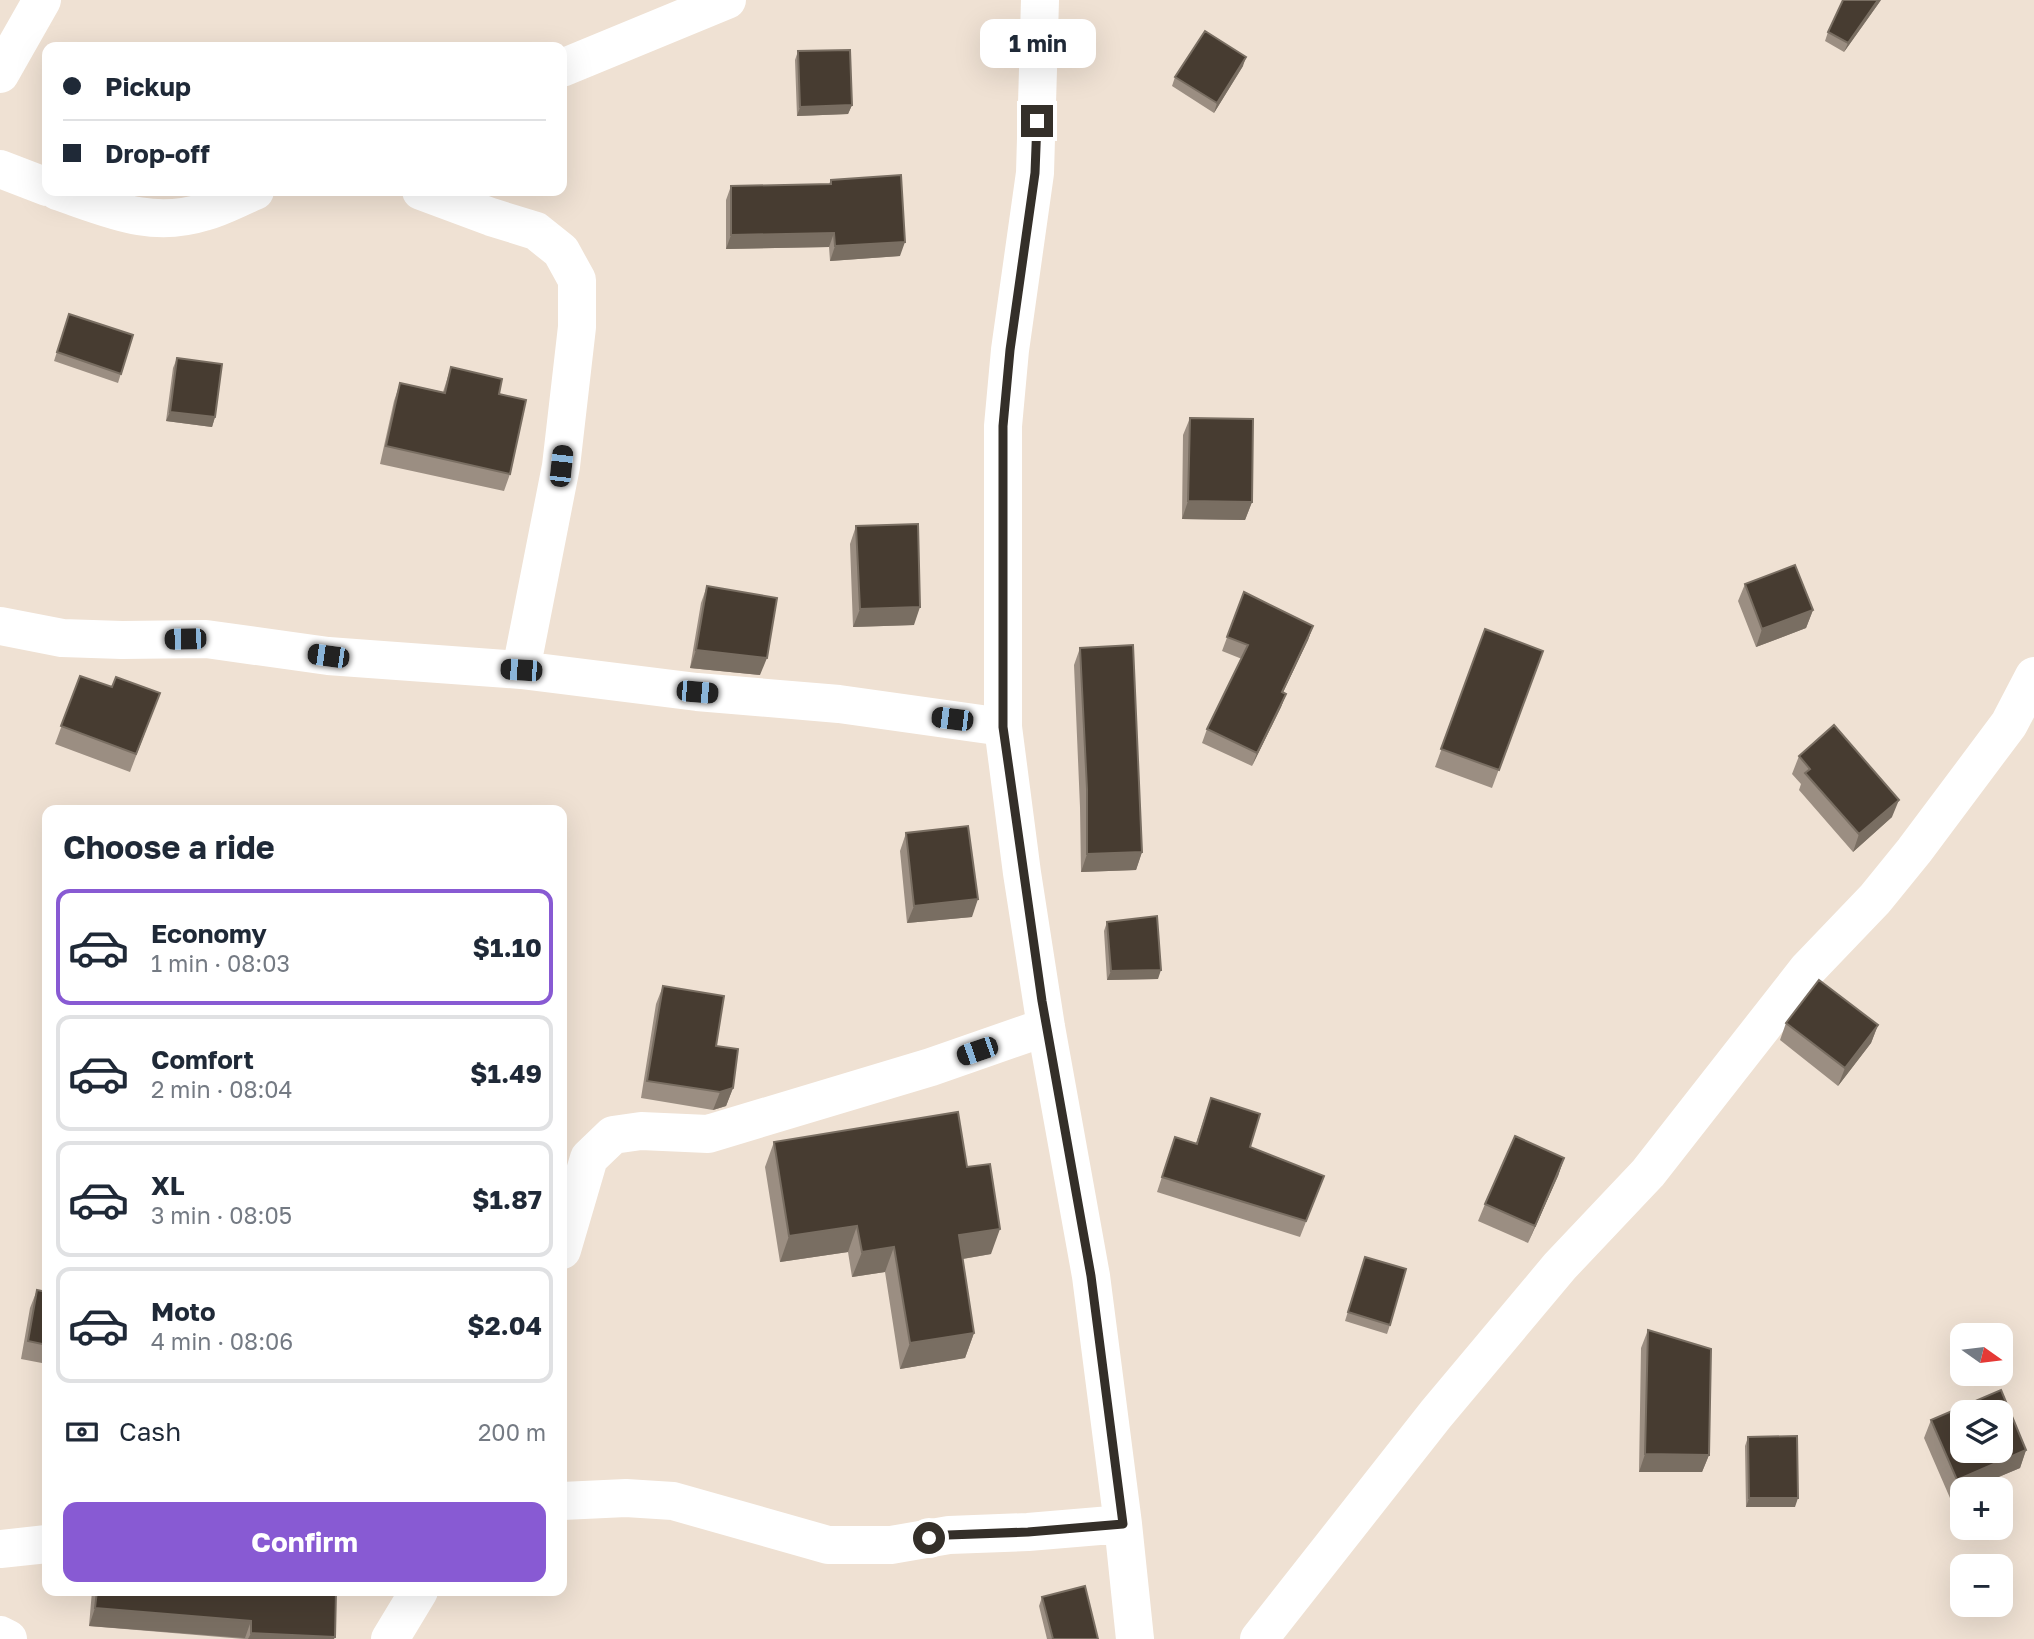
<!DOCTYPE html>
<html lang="en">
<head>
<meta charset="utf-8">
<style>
  body { margin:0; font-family:"Golos Text",sans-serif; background:#f6f6f7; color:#1f2937; height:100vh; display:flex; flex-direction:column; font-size:26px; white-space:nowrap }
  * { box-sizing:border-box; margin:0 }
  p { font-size:23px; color:#747a83 }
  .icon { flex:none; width:38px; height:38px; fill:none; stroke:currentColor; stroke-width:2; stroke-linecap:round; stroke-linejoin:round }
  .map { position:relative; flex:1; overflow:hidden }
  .drawer { position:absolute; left:42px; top:805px; width:525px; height:791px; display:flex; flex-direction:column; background:#fff; border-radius:14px; box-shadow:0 7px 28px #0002 }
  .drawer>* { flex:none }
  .banner { position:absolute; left:42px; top:42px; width:525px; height:154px; border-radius:14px; box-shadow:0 7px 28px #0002; display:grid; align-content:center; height:154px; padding:0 21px; background:#fff }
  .needle { width:46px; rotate:104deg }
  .buttons { position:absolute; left:1950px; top:1323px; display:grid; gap:14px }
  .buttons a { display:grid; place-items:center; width:63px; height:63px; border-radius:14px; background:#fff; box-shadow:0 7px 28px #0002; font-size:35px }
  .end { position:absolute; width:32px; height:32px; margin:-16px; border:9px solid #342f29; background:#fff; box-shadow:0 0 0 4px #fff }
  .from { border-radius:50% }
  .bubble { position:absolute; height:49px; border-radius:14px; background:#fff; box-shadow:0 7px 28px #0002; font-size:23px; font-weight:700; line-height:49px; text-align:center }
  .car { position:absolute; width:21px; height:42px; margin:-21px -10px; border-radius:9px; box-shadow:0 0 5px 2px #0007; background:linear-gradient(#222 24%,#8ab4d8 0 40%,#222 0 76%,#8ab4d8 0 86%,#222 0) }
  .banner b { display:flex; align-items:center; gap:24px; height:66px; font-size:26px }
  .banner b+b { border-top:2px solid #e0e1e3 }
  .banner i { width:18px; height:18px; background:#1f2937 }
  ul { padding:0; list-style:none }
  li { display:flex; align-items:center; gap:21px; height:116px; margin:0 14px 10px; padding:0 7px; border:4px solid #e0e1e3; border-radius:14px }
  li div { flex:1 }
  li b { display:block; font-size:26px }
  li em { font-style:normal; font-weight:700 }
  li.active { border-color:#885ad3 }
  li>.icon { width:63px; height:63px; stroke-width:1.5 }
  h2 { padding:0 21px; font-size:32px; line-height:84px }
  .pay { display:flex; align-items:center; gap:18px; height:77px; padding:0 21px; font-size:26px }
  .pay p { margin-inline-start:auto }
  .cta { display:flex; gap:14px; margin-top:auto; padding:14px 21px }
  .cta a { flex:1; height:80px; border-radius:14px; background:#885ad3; color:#fff; font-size:28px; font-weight:700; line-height:80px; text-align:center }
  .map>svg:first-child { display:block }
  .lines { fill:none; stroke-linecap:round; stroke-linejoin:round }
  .minor { stroke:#fff; stroke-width:38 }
  .wall { fill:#9b8e82 }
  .shaded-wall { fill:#796e62 }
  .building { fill:#473c31; stroke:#796e62; stroke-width:2; fill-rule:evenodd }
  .route { stroke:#342f29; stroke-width:9 }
</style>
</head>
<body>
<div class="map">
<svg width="2034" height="1639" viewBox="0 0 2034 1639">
  <rect width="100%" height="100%" fill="#efe1d3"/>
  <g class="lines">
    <path class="minor" d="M 1040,0 L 1035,173 L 1010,350 L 1003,426 L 1003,727 L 1022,873 L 1046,1027 L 1091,1276 L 1123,1524 L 1135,1639
      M 562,68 L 727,0
      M 0,74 L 42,0
      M 0,169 L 47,187
      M 57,191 C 108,208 150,229 204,212 C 222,207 238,198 255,191
      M 421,191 L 491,217 L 536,231 L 561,251 L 577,280 L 577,327 L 561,466 L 521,670
      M 0,626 L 62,638 L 122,640 L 206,639 L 328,656 L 521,670 L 697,692 L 839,704 L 1003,727
      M 562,1250 L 589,1158 L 613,1135 L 641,1131 L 708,1134 L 931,1067 L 1046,1027
      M 562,1501 L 626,1498 L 673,1501 L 828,1545 L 891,1545 L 949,1535 L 1028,1532 L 1123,1524
      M 0,1549 L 47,1544
      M 0,1635 L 8,1639
      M 390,1639 L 419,1591
      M 1259,1639 L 1436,1414 L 1560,1266 L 1648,1173 L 1807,970 L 1875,899 L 1914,851 L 2009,724 L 2034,676"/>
  </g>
  <path class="wall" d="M 1881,0 L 1844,52 L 1825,41 L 1828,32 Z
    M 798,51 L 852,105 L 848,114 L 797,116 L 795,60 Z
    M 1243,66 L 1214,113 L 1172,86 L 1175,77 Z
    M 831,180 L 900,256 L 830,261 L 829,247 L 726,249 L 726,200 L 731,186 L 829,184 Z
    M 69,314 L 133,335 L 118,383 L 54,361 Z
    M 177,358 L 215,417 L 212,427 L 166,421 L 173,368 Z
    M 451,367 L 499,394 L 510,474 L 504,491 L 380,464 L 394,401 L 400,383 L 443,392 Z
    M 1190,418 L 1252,502 L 1245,520 L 1182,519 L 1183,435 Z
    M 856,526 L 914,625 L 853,627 L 850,544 Z
    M 1745,584 L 1813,610 L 1806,628 L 1756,647 L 1738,601 Z
    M 707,586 L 760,675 L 690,668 L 701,603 Z
    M 1244,592 L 1313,626 L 1308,640 L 1283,692 L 1286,694 L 1281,707 L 1252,766 L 1202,743 L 1207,729 L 1242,659 L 1222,651 Z
    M 1485,629 L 1543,651 L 1492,788 L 1435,767 Z
    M 1080,648 L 1142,852 L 1136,870 L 1081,872 L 1080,807 L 1074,665 Z
    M 80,676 L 112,687 L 160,693 L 130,772 L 55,744 Z
    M 1799,756 L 1892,817 L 1853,852 L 1799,790 L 1801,784 L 1792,774 Z
    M 906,833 L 972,917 L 907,923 L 900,851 Z
    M 1107,922 L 1158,979 L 1107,980 L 1104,931 Z
    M 663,986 L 716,1046 L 733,1088 L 726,1106 L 713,1110 L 641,1098 L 656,1004 Z
    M 1786,1023 L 1878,1025 L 1871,1043 L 1838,1086 L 1780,1040 Z
    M 1211,1098 L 1250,1147 L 1324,1176 L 1300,1237 L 1157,1192 L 1175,1137 L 1196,1143 Z
    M 774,1142 L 967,1167 L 991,1254 L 963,1259 L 974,1333 L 965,1358 L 900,1369 L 885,1272 L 852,1277 L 848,1252 L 780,1262 L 765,1167 Z
    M 1564,1158 L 1558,1176 L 1528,1243 L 1478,1221 L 1485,1204 Z
    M 1365,1257 L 1390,1325 L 1387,1334 L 1345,1321 Z
    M 37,1290 L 47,1292 L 47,1364 L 21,1359 L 30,1308 Z
    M 1648,1330 L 1709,1455 L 1702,1472 L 1639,1472 L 1641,1348 Z
    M 1931,1420 L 2026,1450 L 2020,1468 L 1970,1489 L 1962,1489 L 1950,1498 L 1924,1438 Z
    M 1748,1437 L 1795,1507 L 1746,1507 L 1745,1446 Z
    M 92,1591 L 336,1591 L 334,1639 L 244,1639 L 89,1626 Z
    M 1042,1597 L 1098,1639 L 1047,1639 L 1039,1606 Z"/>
  <path class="shaded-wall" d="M 1878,0 L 1881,0 L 1844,52 L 1848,43 Z
    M 1246,57 L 1243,66 L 1214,113 L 1217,103 Z
    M 852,105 L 848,114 L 797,116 L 800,107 Z
    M 834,233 L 829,247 L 726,249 L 731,235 Z
    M 905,242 L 900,256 L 830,261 L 835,246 Z
    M 170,412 L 215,417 L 212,427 L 166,421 Z
    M 1188,501 L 1252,502 L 1245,520 L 1182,519 Z
    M 920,607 L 914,625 L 853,627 L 860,609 Z
    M 1813,610 L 1806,628 L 1756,647 L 1762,629 Z
    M 1313,626 L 1308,640 L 1277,705 L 1282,692 Z
    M 696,650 L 767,658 L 760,675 L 690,668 Z
    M 1286,694 L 1281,707 L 1252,766 L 1257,753 Z
    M 1899,800 L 1892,817 L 1853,852 L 1859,834 Z
    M 1142,852 L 1136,870 L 1081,872 L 1087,854 Z
    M 978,899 L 972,917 L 907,923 L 914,906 Z
    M 1161,970 L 1158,979 L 1107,980 L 1111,971 Z
    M 1878,1025 L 1871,1043 L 1838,1086 L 1845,1068 Z
    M 733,1088 L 726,1106 L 713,1110 L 720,1092 Z
    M 1564,1158 L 1558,1176 L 1528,1243 L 1535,1226 Z
    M 857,1226 L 848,1252 L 780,1262 L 789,1236 Z
    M 1000,1229 L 991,1254 L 950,1261 L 959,1235 Z
    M 894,1247 L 885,1272 L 852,1277 L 862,1252 Z
    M 974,1333 L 965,1358 L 900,1369 L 910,1343 Z
    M 2026,1450 L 2020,1468 L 1970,1489 L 1962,1489 L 1962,1493 L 1950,1498 L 1957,1480 Z
    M 1645,1454 L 1709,1455 L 1702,1472 L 1639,1472 Z
    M 1749,1498 L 1798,1498 L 1795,1507 L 1746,1507 Z
    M 95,1608 L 251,1621 L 245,1638 L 89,1626 Z
    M 251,1633 L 335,1637 L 334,1639 L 248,1639 Z"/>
  <path class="building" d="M 1843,0 L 1878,0 L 1848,43 L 1828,32 Z
    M 1205,31 L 1246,57 L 1217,103 L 1175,77 Z
    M 850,50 L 852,105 L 800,107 L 798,51 Z
    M 901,175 L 905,242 L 835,246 L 834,233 L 731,235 L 731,186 L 831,184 L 831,180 Z
    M 69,314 L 133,335 L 121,374 L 57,352 Z
    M 177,358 L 222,364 L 215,417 L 170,412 Z
    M 451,367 L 502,379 L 499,394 L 526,400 L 510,474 L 386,446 L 400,383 L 445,393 Z
    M 1190,418 L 1253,419 L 1252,502 L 1188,501 Z
    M 918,524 L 920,607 L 860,609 L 856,526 Z
    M 1795,565 L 1813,610 L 1762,629 L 1745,584 Z
    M 707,586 L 777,598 L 767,658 L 696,650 Z
    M 1244,592 L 1313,626 L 1282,692 L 1286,694 L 1257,753 L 1207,729 L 1248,645 L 1227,637 Z
    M 1485,629 L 1543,651 L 1499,770 L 1441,749 Z
    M 1133,645 L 1142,852 L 1087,854 L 1087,789 L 1080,648 Z
    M 80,676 L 112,687 L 116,677 L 160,693 L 136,754 L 61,726 Z
    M 1834,725 L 1899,800 L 1859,834 L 1805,773 L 1810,769 L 1799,756 Z
    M 968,826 L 978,899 L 914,906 L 906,833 Z
    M 1157,916 L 1161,970 L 1111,971 L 1107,922 Z
    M 1819,980 L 1878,1025 L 1845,1068 L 1786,1023 Z
    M 663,986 L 724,996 L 716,1046 L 738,1049 L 733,1088 L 720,1092 L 647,1081 Z
    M 1211,1098 L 1260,1114 L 1250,1147 L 1324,1176 L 1306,1221 L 1162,1177 L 1175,1137 L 1197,1144 Z
    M 958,1112 L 967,1167 L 990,1164 L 1000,1229 L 959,1235 L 974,1333 L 910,1343 L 894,1247 L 862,1252 L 857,1226 L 789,1236 L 774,1142 Z
    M 1515,1136 L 1564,1158 L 1535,1226 L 1485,1204 Z
    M 1365,1257 L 1406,1269 L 1390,1325 L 1348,1312 Z
    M 37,1290 L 47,1292 L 47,1345 L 28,1341 Z
    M 1648,1330 L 1711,1349 L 1709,1455 L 1645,1454 Z
    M 2001,1390 L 2026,1450 L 1957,1480 L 1931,1420 ZM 1962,1412 L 2000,1412 L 2000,1451 L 1962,1451 Z
    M 1797,1436 L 1798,1498 L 1749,1498 L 1748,1437 Z
    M 1085,1586 L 1098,1639 L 1053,1639 L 1042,1597 Z
    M 97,1591 L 336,1591 L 335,1637 L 251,1633 L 251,1621 L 95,1608 Z"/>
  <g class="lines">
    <path class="route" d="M 929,1538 L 948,1535 L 1028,1532 L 1123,1524 L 1091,1276 L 1042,1001 L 1003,727 L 1003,426 L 1010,350 L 1035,173 L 1037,121"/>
  </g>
</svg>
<div class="buttons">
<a><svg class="needle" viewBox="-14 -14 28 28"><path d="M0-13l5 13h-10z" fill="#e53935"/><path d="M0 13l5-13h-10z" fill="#747a83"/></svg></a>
<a><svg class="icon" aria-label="layers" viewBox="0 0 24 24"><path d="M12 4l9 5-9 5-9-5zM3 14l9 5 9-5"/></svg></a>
<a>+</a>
<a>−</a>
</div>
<i class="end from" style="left:929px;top:1538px"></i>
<i class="end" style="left:1037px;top:121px"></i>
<div class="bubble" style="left:980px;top:19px;width:116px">1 min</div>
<i class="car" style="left:561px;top:466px;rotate:6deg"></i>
<i class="car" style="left:185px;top:639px;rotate:269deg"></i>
<i class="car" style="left:328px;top:656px;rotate:278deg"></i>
<i class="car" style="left:521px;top:670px;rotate:274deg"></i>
<i class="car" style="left:697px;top:692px;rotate:95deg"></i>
<i class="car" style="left:952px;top:719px;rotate:277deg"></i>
<i class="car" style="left:977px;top:1051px;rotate:251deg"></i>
<div class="banner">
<b><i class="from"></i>Pickup</b>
<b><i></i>Drop-off</b>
</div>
<section class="drawer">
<h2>Choose a ride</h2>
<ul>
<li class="active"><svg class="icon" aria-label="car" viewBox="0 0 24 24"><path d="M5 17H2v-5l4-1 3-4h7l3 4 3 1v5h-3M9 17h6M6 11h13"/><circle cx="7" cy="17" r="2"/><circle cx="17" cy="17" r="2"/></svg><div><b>Economy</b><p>1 min · 08:03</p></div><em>$1.10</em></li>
<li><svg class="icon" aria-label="car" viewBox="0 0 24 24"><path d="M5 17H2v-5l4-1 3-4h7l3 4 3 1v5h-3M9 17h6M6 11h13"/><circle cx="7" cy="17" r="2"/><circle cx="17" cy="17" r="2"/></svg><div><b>Comfort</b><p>2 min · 08:04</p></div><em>$1.49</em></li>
<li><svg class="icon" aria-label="car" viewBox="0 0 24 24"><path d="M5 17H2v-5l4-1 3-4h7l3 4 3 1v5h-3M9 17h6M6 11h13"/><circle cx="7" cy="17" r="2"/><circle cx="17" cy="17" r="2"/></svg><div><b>XL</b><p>3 min · 08:05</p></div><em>$1.87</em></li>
<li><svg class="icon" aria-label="car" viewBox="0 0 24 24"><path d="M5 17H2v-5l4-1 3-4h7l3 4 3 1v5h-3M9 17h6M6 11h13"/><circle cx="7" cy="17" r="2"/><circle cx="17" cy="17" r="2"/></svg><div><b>Moto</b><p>4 min · 08:06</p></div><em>$2.04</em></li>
</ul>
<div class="pay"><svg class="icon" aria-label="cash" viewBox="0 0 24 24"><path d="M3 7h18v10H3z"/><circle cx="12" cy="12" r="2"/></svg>Cash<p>200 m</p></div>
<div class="cta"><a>Confirm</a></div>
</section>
</div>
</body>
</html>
